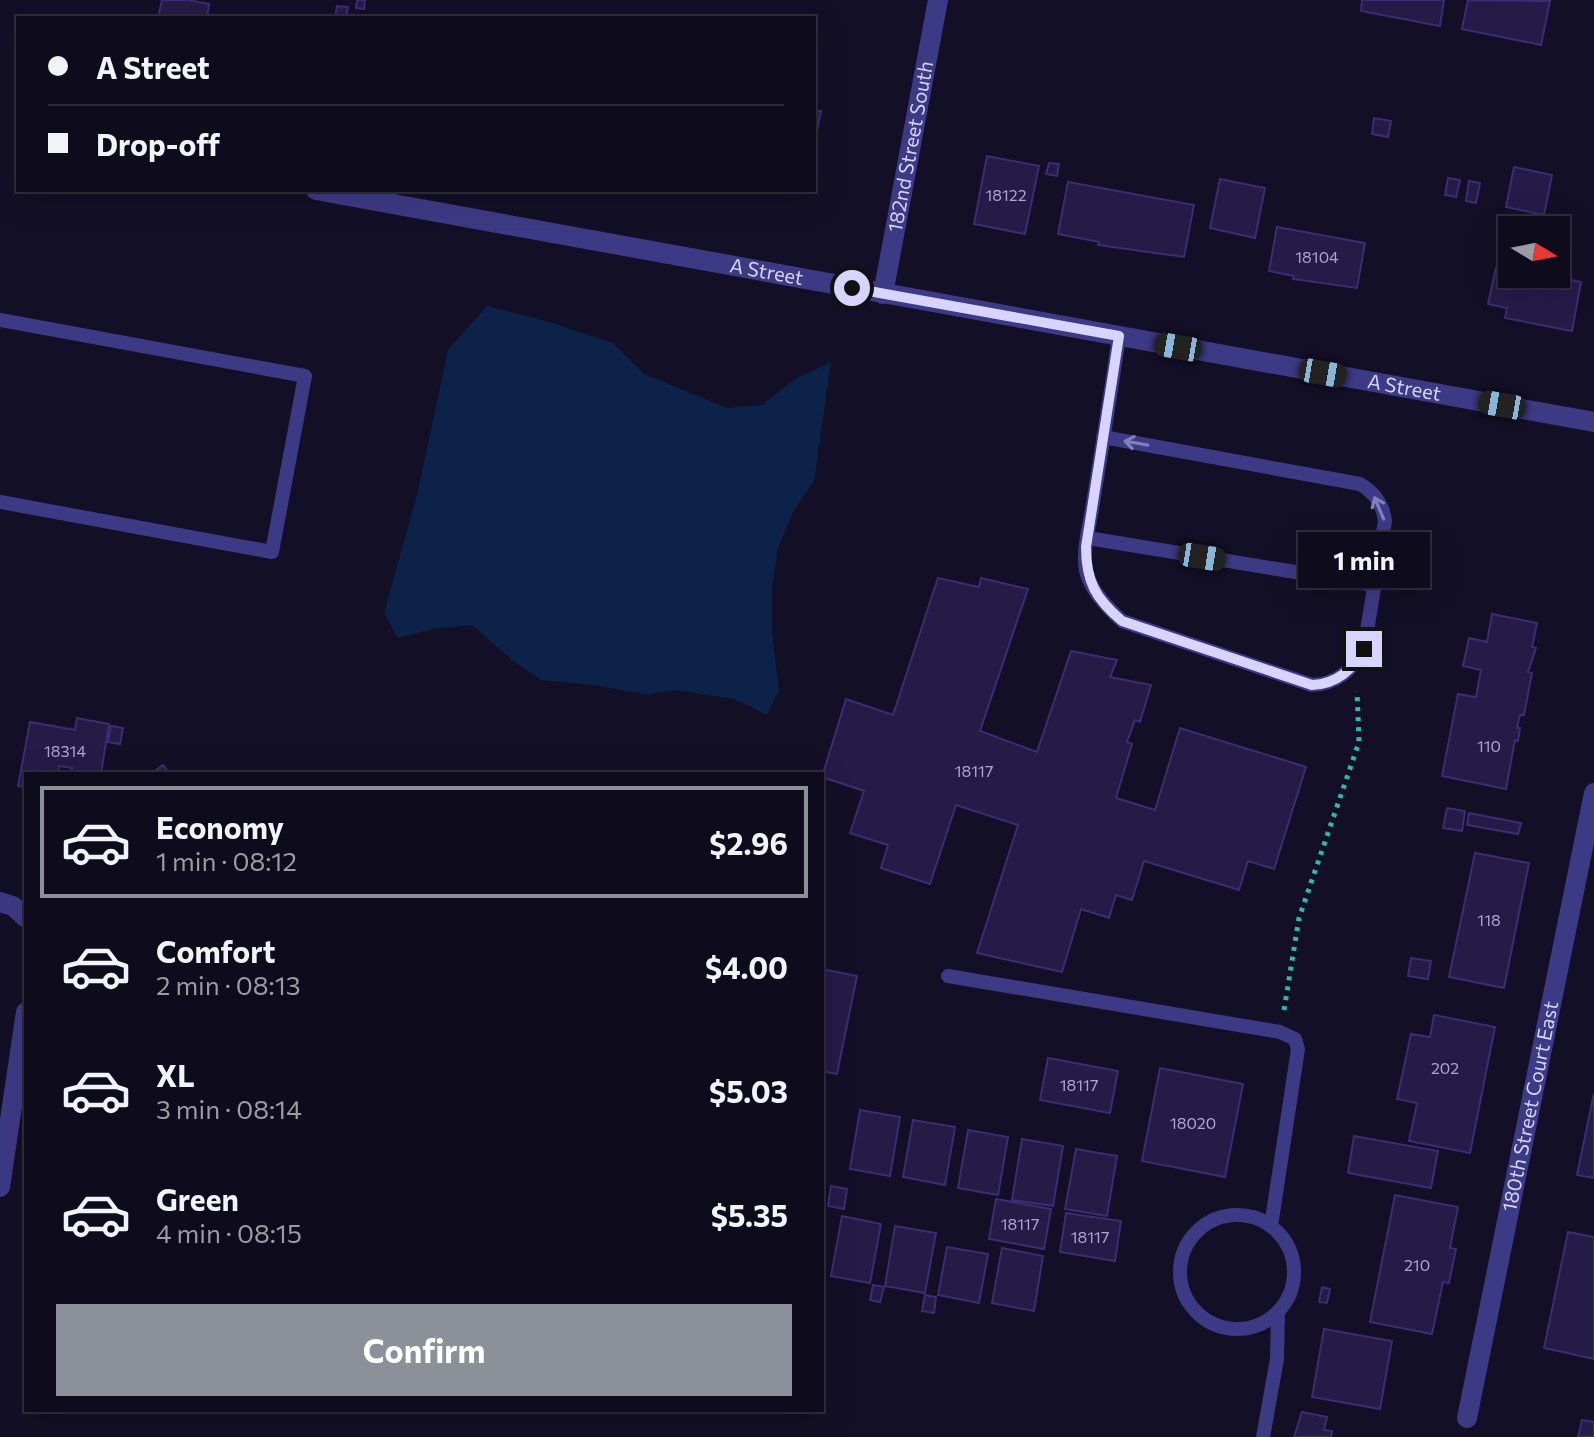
<!DOCTYPE html>
<html lang="en">
<head>
<meta charset="utf-8">
<style>
  body { margin:0; font-family:Commissioner,sans-serif; background:#1c1929; color:#f1f3f6; height:100vh; display:flex; flex-direction:column; font-size:30px; white-space:nowrap }
  * { box-sizing:border-box; margin:0 }
  p { font-size:26px; color:#9b9ba3 }
  .icon { flex:none; width:44px; height:44px; fill:none; stroke:currentColor; stroke-width:2; stroke-linecap:round; stroke-linejoin:round }
  .map { position:relative; flex:1; overflow:hidden }
  .details { position:absolute; left:24px; top:772px; width:800px; height:640px; display:flex; flex-direction:column; background:#0e0b1c; border-radius:0px; box-shadow:0 8px 32px #0002,0 0 0 2px #2e2b3b }
  .details>* { flex:none }
  .hud { position:absolute; left:16px; top:16px; width:800px; height:176px; border-radius:0px; box-shadow:0 8px 32px #0002,0 0 0 2px #2e2b3b; display:grid; align-content:center; height:176px; padding:0 32px; background:#0e0b1c }
  .needle { width:52px; rotate:100deg }
  .buttons { position:absolute; left:1498px; top:216px; display:grid; gap:16px }
  .buttons a { display:grid; place-items:center; width:72px; height:72px; border-radius:0px; background:#0e0b1c; box-shadow:0 8px 32px #0002,0 0 0 2px #2e2b3b; font-size:40px }
  .end { position:absolute; width:36px; height:36px; margin:-18px; border:10px solid #d9d4ff; background:#111; box-shadow:0 0 0 4px #111 }
  .from { border-radius:50% }
  .bubble { position:absolute; height:56px; border-radius:0px; background:#0e0b1c; box-shadow:0 8px 32px #0002,0 0 0 2px #2e2b3b; font-size:26px; font-weight:700; line-height:56px; text-align:center }
  .car { position:absolute; width:24px; height:48px; margin:-24px -12px; border-radius:10px; box-shadow:0 0 6px 2px #0007; background:linear-gradient(#222 24%,#8ab4d8 0 40%,#222 0 76%,#8ab4d8 0 86%,#222 0) }
  .hud b { display:flex; align-items:center; gap:28px; height:76px; font-size:30px }
  .hud b+b { border-top:2px solid #2e2b3b }
  .hud i { width:20px; height:20px; background:#f1f3f6 }
  ul { padding:14px 0 0; list-style:none }
  li { display:flex; align-items:center; gap:24px; height:112px; margin:0 16px 12px; padding:0 16px; border:4px solid transparent; border-radius:0px }
  li div { flex:1 }
  li b { display:block; font-size:30px }
  li em { font-style:normal; font-weight:700 }
  li.on { border-color:#8c9099 }
  li>.icon { width:72px; height:72px; stroke-width:1.5 }
  .cta { display:flex; gap:16px; margin-top:auto; padding:16px 32px }
  .cta a { flex:1; height:92px; border-radius:0px; background:#8c9099; color:#fff; font-size:32px; font-weight:700; line-height:92px; text-align:center }
  .map>svg:first-child { display:block }
  .water { fill:#0c2248 }
  .building { fill:#241b47; stroke:#3b2d73; stroke-width:2 }
  .lines { fill:none; stroke-linecap:round; stroke-linejoin:round }
  .path { stroke:#2fb8b0; stroke-width:5; stroke-dasharray:4 6; stroke-linecap:butt }
  .service { stroke:#3d3a85; stroke-width:14 }
  .minor { stroke:#3d3a85; stroke-width:20 }
  .oneway { stroke:#837fbc }
  .route { stroke:#d9d4ff; stroke-width:10 }
  .labels { text-anchor:middle; stroke-width:6; stroke-linejoin:round; paint-order:stroke }
  .number-label { font-size:16px; fill:#aca6d1 }
  .street-label { font-size:20px; fill:#d9d4ff; stroke:#130f26 }
</style>
</head>
<body>
<div class="map">
<svg width="1594" height="1437" viewBox="0 0 1594 1437">
  <rect width="100%" height="100%" fill="#130f26"/>
  <path class="water" d="M 487,306 L 546,321 L 613,343 L 644,374 L 727,408 L 762,405 L 795,379 L 831,362 L 814,481 L 794,510 L 778,548 L 772,587 L 772,632 L 779,690 L 767,715 L 734,699 L 675,690 L 648,695 L 593,685 L 541,680 L 513,661 L 472,625 L 434,629 L 398,638 L 384,613 L 418,491 L 448,350 Z"/>
  <path class="building" d="M 162,0 L 188,0 L 209,4 L 207,18 L 158,18 Z
    M 357,0 L 365,0 L 364,9 L 356,8 Z
    M 1362,0 L 1444,0 L 1440,26 L 1361,11 Z
    M 1468,0 L 1550,1 L 1541,45 L 1462,29 Z
    M 337,6 L 348,7 L 346,18 L 335,18 Z
    M 814,110 L 821,111 L 814,146 Z
    M 1374,118 L 1391,121 L 1388,137 L 1372,134 Z
    M 987,156 L 1039,166 L 1025,234 L 974,224 Z
    M 1049,163 L 1059,164 L 1057,176 L 1046,174 Z
    M 1514,167 L 1552,175 L 1544,215 L 1506,207 Z
    M 1448,178 L 1460,180 L 1456,197 L 1445,195 Z
    M 1220,179 L 1265,188 L 1255,238 L 1210,228 Z
    M 1469,181 L 1480,183 L 1476,203 L 1466,201 Z
    M 1068,182 L 1194,205 L 1184,257 L 1098,245 L 1099,242 L 1058,234 Z
    M 1277,227 L 1365,243 L 1357,288 L 1293,279 L 1294,276 L 1269,271 Z
    M 1556,262 L 1561,263 L 1557,277 L 1581,282 L 1572,331 L 1505,318 L 1507,308 L 1488,304 L 1496,268 L 1512,271 L 1512,274 L 1556,274 Z
    M 938,578 L 979,587 L 981,578 L 1028,589 L 980,731 L 1037,752 L 1071,651 L 1117,660 L 1110,677 L 1151,685 L 1140,722 L 1135,720 L 1127,742 L 1132,744 L 1116,798 L 1155,810 L 1180,728 L 1306,767 L 1274,869 L 1248,861 L 1239,890 L 1144,861 L 1132,900 L 1116,895 L 1109,918 L 1081,909 L 1062,972 L 977,953 L 1018,825 L 956,805 L 930,884 L 881,868 L 888,845 L 850,833 L 864,791 L 822,777 L 846,699 L 893,715 Z
    M 1492,614 L 1537,623 L 1532,647 L 1536,648 L 1528,672 L 1532,673 L 1524,715 L 1520,715 L 1517,728 L 1520,728 L 1518,741 L 1515,740 L 1506,789 L 1442,776 L 1458,694 L 1476,697 L 1481,670 L 1463,666 L 1469,638 L 1487,642 Z
    M 77,718 L 109,724 L 101,774 L 71,772 L 72,768 L 59,766 L 58,774 L 26,774 L 26,787 L 18,786 L 30,722 L 75,730 Z
    M 111,726 L 123,728 L 120,744 L 108,742 Z
    M 163,765 L 170,774 L 151,774 Z
    M 1447,808 L 1465,811 L 1462,831 L 1443,828 Z
    M 1469,813 L 1521,823 L 1518,834 L 1467,825 Z
    M 1475,853 L 1529,863 L 1504,988 L 1449,977 Z
    M 1411,958 L 1431,961 L 1428,979 L 1408,976 Z
    M 822,969 L 857,976 L 837,1074 L 822,1071 Z
    M 1434,1015 L 1495,1027 L 1470,1153 L 1409,1141 L 1417,1103 L 1397,1099 L 1411,1034 L 1430,1037 Z
    M 1048,1058 L 1118,1071 L 1110,1113 L 1040,1100 Z
    M 1160,1068 L 1243,1084 L 1225,1177 L 1142,1161 Z
    M 1594,1093 L 1594,1178 L 1577,1175 Z
    M 860,1110 L 900,1117 L 890,1176 L 850,1169 Z
    M 913,1120 L 955,1127 L 945,1185 L 903,1177 Z
    M 968,1130 L 1008,1137 L 998,1195 L 958,1188 Z
    M 1354,1136 L 1438,1151 L 1431,1188 L 1348,1173 Z
    M 1022,1139 L 1063,1146 L 1053,1206 L 1012,1200 Z
    M 1076,1149 L 1117,1156 L 1107,1216 L 1065,1209 Z
    M 831,1186 L 847,1189 L 844,1209 L 828,1206 Z
    M 1395,1195 L 1458,1207 L 1450,1248 L 1456,1249 L 1449,1283 L 1443,1282 L 1432,1334 L 1370,1322 Z
    M 996,1199 L 1051,1209 L 1044,1249 L 989,1239 Z
    M 1066,1213 L 1121,1221 L 1115,1261 L 1060,1252 Z
    M 842,1216 L 881,1224 L 870,1283 L 831,1276 Z
    M 895,1226 L 936,1233 L 925,1293 L 885,1286 Z
    M 1568,1232 L 1594,1237 L 1594,1359 L 1544,1348 Z
    M 947,1247 L 988,1254 L 979,1303 L 938,1295 Z
    M 1002,1248 L 1043,1256 L 1034,1311 L 992,1303 Z
    M 873,1285 L 884,1287 L 880,1302 L 870,1300 Z
    M 1322,1287 L 1330,1289 L 1327,1303 L 1319,1302 Z
    M 925,1295 L 936,1297 L 934,1313 L 922,1311 Z
    M 1324,1329 L 1392,1341 L 1380,1409 L 1312,1397 Z
    M 1302,1412 L 1327,1417 L 1324,1430 L 1332,1431 L 1331,1437 L 1294,1437 Z
    M 1582,1420 L 1594,1422 L 1594,1437 L 1578,1437 Z"/>
  <g class="lines">
    <path class="path" d="M 1284,1010 L 1299,918 L 1359,742 L 1357,691"/>
    <path class="service" d="M 0,320 L 305,376 L 272,552 L 0,502
      M 1103,437 L 1360,484 C 1375,493 1383,504 1385,521 L 1364,649 C 1352,670 1337,684 1312,685 L 1122,621 C 1107,607 1091,591 1086,571 C 1082,550 1090,524 1093,503 C 1102,447 1111,392 1119,336
      M 1088,538 L 1374,585
      M 948,976 L 1280,1032 L 1295,1039 L 1298,1049 L 1271,1226
      M1180 1272a57 57 0 1 1 114 0a57 57 0 1 1-114 0Z
      M 1263,1437 L 1277,1359 L 1278,1312"/>
    <g class="minor">
      <path id="s1" d="M 316,190 L 1594,422"/>
      <path id="s2" d="M 883,294 L 938,0"/>
      <path d="M 0,902 L 13,906 L 26,918"/>
      <path d="M 0,1187 L 26,1012"/>
      <path id="s3" d="M 1467,1418 L 1594,793"/>
    </g>
  </g>
  <defs><path id="oneway-shaft" d="M-6 0H5M1.5-3L5.5 0L1.5 3" fill="none" stroke-width="1.6" stroke-linecap="round" stroke-linejoin="round" transform="scale(2)"/></defs>
  <g class="oneway">
    <use href="#oneway-shaft" transform="translate(1136 443) rotate(-170)"/>
    <use href="#oneway-shaft" transform="translate(1379 508) rotate(-113)"/>
  </g>
  <g class="lines">
    <path class="route" d="M 852,288 L 1119,336 L 1086,547 C 1086,582 1096,599 1122,621 L 1312,685 C 1337,684 1352,670 1364,649"/>
  </g>
  <g class="labels">
    <g class="number-label">
      <text x="1006" y="201">18122</text>
      <text x="1317" y="263">18104</text>
      <text x="1489" y="752">110</text>
      <text x="65" y="757">18314</text>
      <text x="974" y="777">18117</text>
      <text x="1489" y="926">118</text>
      <text x="1445" y="1074">202</text>
      <text x="1079" y="1091">18117</text>
      <text x="1193" y="1129">18020</text>
      <text x="1020" y="1230">18117</text>
      <text x="1090" y="1243">18117</text>
      <text x="1417" y="1271">210</text>
    </g>
    <g class="street-label">
      <text dy="7" stroke="none"><textPath href="#s2" startOffset="150">182nd Street South</textPath></text>
      <text dy="7" stroke="none"><textPath href="#s1" startOffset="458">A Street</textPath></text>
      <text dy="7" stroke="none"><textPath href="#s1" startOffset="1106">A Street</textPath></text>
      <text dy="7" stroke="none"><textPath href="#s3" startOffset="318">180th Street Court East</textPath></text>
    </g>
  </g>
</svg>
<div class="buttons">
<a><svg class="needle" viewBox="-14 -14 28 28"><path d="M0-13l5 13h-10z" fill="#e53935"/><path d="M0 13l5-13h-10z" fill="#9b9ba3"/></svg></a>
</div>
<i class="end from" style="left:852px;top:288px"></i>
<i class="end" style="left:1364px;top:649px"></i>
<div class="bubble" style="left:1298px;top:532px;width:132px">1 min</div>
<i class="car" style="left:1178px;top:347px;rotate:280deg"></i>
<i class="car" style="left:1323px;top:373px;rotate:100deg"></i>
<i class="car" style="left:1502px;top:405px;rotate:280deg"></i>
<i class="car" style="left:1202px;top:557px;rotate:99deg"></i>
<div class="hud">
<b><i class="from"></i>A Street</b>
<b><i></i>Drop-off</b>
</div>
<section class="details">
<ul>
<li class="on"><svg class="icon" aria-label="car" viewBox="0 0 24 24"><path d="M5 17H2v-5l4-1 3-4h7l3 4 3 1v5h-3M9 17h6M6 11h13"/><circle cx="7" cy="17" r="2"/><circle cx="17" cy="17" r="2"/></svg><div><b>Economy</b><p>1 min · 08:12</p></div><em>$2.96</em></li>
<li><svg class="icon" aria-label="car" viewBox="0 0 24 24"><path d="M5 17H2v-5l4-1 3-4h7l3 4 3 1v5h-3M9 17h6M6 11h13"/><circle cx="7" cy="17" r="2"/><circle cx="17" cy="17" r="2"/></svg><div><b>Comfort</b><p>2 min · 08:13</p></div><em>$4.00</em></li>
<li><svg class="icon" aria-label="car" viewBox="0 0 24 24"><path d="M5 17H2v-5l4-1 3-4h7l3 4 3 1v5h-3M9 17h6M6 11h13"/><circle cx="7" cy="17" r="2"/><circle cx="17" cy="17" r="2"/></svg><div><b>XL</b><p>3 min · 08:14</p></div><em>$5.03</em></li>
<li><svg class="icon" aria-label="car" viewBox="0 0 24 24"><path d="M5 17H2v-5l4-1 3-4h7l3 4 3 1v5h-3M9 17h6M6 11h13"/><circle cx="7" cy="17" r="2"/><circle cx="17" cy="17" r="2"/></svg><div><b>Green</b><p>4 min · 08:15</p></div><em>$5.35</em></li>
</ul>
<div class="cta"><a>Confirm</a></div>
</section>
</div>
</body>
</html>
